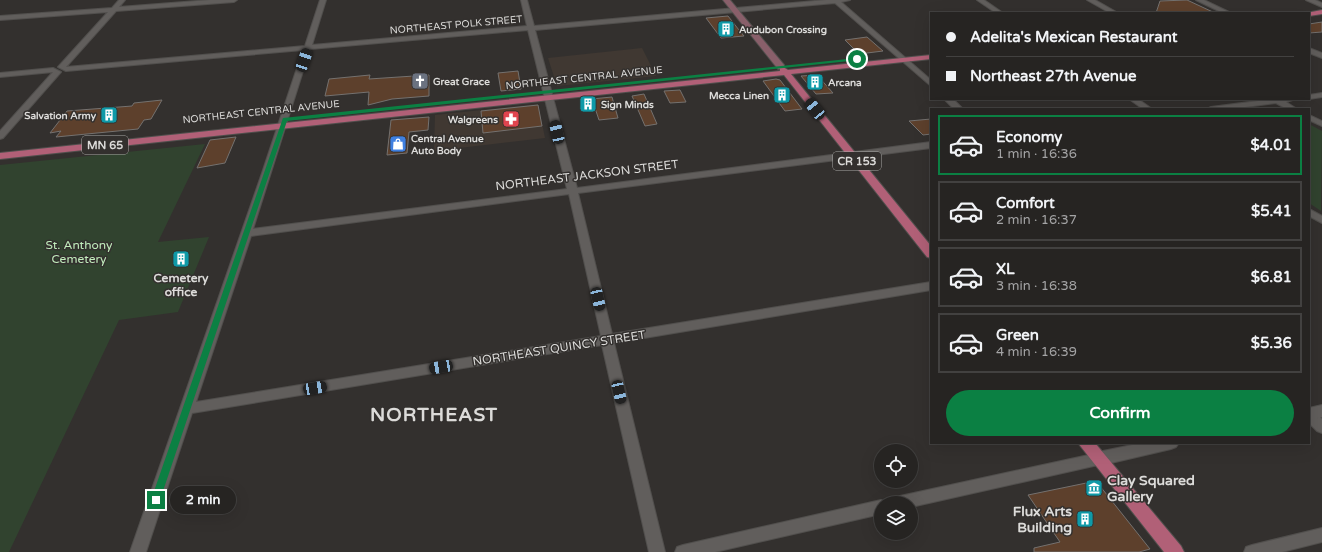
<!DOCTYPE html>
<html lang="en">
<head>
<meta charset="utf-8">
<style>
  body { margin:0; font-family:"Varela Round",sans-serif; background:#32302f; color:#f1f3f6; height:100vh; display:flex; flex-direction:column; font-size:15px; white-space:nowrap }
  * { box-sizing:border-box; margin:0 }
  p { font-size:13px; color:#a4a4a5 }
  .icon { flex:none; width:22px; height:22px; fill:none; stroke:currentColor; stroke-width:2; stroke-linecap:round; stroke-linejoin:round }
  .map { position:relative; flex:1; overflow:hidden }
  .sheet { position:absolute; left:930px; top:108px; width:380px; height:336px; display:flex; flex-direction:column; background:#262422; border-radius:0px; box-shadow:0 4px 16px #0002,0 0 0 1px #424140 }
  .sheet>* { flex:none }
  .banner { position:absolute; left:930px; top:12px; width:380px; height:88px; border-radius:0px; box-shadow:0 4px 16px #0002,0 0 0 1px #424140; display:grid; align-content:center; height:88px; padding:0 16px; background:#262422 }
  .fabs { position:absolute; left:874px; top:444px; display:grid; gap:8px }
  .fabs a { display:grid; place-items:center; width:44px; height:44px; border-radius:50%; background:#262422; box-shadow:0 4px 16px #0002,0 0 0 1px #424140; font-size:20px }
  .end { position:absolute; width:18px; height:18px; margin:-9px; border:5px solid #0b8043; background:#fff; box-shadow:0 0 0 2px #fff }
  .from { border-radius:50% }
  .bubble { position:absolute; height:28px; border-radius:14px; background:#262422; box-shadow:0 4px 16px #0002,0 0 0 1px #424140; font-size:13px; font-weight:800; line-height:28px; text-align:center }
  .car { position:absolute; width:12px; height:24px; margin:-12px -6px; border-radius:5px; box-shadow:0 0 3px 1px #0007; background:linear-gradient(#222 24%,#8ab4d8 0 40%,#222 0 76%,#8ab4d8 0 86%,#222 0) }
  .banner b { display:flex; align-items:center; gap:14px; height:38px; font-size:15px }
  .banner b+b { border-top:1px solid #424140 }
  .banner i { width:10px; height:10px; background:#f1f3f6 }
  ul { padding:7px 0 0; list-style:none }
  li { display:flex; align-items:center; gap:12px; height:60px; margin:0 8px 6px; padding:0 8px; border:2px solid #424140; border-radius:0px }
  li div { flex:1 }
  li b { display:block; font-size:15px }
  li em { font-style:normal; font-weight:800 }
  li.current { border-color:#0b8043 }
  li>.icon { width:36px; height:36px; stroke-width:1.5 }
  .primary-button { display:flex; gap:8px; margin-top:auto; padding:8px 16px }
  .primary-button a { flex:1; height:46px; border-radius:24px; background:#0b8043; color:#fff; font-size:16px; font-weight:800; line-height:46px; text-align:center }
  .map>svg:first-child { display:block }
  .built { fill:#403832 }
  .green { fill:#31432f }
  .building { fill:#5d402c; stroke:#74716f }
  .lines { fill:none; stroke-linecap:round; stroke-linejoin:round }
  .minor-casing { stroke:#514f4d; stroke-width:2 }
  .tertiary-casing { stroke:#514f4d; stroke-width:2 }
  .secondary-casing { stroke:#514f4d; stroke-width:2 }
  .primary-casing { stroke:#514f4d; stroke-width:2 }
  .minor { fill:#615e5c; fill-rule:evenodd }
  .tertiary { fill:#615e5c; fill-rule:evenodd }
  .secondary { fill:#895f6a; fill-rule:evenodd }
  .primary { fill:#b16077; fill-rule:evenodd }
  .route { fill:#0b8043 }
  .labels { text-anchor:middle; stroke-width:3; stroke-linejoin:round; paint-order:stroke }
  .far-street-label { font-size:10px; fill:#dcdbd9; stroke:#33302e }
  .far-poi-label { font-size:10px; font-weight:bold; fill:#dcdbd9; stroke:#33302e; text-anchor:start }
  .shield { fill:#33302e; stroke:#a9a8a6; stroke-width:1 }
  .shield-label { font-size:11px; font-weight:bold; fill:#dcdbd9 }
  .street-label { font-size:12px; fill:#dcdbd9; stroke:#33302e }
  .park-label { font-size:12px; fill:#c1edbc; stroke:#33302e }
  .poi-label { font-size:12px; font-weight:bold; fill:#dcdbd9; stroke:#33302e }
  .near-poi-label { font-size:14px; font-weight:bold; fill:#dcdbd9; stroke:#33302e; text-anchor:start }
  .near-district-label { font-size:19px; font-weight:bold; letter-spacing:1px; fill:#dcdbd9; stroke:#33302e }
</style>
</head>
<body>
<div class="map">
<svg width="1322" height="552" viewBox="0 0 1322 552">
  <rect width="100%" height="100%" fill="#33302e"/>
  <path class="built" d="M 642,48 L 656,76 L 557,86 L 548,58 Z
    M 538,104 L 545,138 L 434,151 L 435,115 Z"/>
  <path class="green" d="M 1309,124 L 1322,131 L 1321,211 L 1309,203 Z
    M 205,144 L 158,242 L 209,237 L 178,312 L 119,320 L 9,552 L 0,552 L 0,165 Z"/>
  <path class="building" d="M 1187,0 L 1215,13 L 1156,13 L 1160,1 Z
    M 728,16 L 739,30 L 744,36 L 721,38 L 706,18 Z
    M 1322,22 L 1322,32 L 1309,33 L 1309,24 Z
    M 867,37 L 883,51 L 859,54 L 845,40 Z
    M 518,71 L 521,89 L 501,91 L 498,73 Z
    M 370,75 L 369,79 L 429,75 L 429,96 L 392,99 L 368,105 L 369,92 L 325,96 L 329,79 Z
    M 817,75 L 833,93 L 816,94 L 801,76 Z
    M 776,79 L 780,80 L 802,109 L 785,111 L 763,81 Z
    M 680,90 L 686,102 L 670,103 L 664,91 Z
    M 644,94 L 657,124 L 645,126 L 632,96 Z
    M 612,97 L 618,118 L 599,120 L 595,108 L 584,109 L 581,100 Z
    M 162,100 L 151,119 L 144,120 L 138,129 L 56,137 L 61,131 L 50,133 L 67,111 L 132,106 L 134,103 Z
    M 538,105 L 542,126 L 483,133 L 481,111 Z
    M 429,117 L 428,130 L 409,132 L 407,153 L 387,155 L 391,120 Z
    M 931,119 L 931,134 L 923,135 L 909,121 Z
    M 236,137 L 225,163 L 197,168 L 210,140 Z
    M 1096,481 L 1150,549 L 1139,552 L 1034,552 L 1034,548 L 1060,542 L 1028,495 Z"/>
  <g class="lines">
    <g class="minor-casing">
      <path id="minor" d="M 119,0 L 125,0 L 119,7 L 210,0 L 237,0 L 234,2 L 116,11 L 66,67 L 305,46 L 320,0 L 326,0 L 312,45 L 527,26 L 521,0 L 527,0 L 534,26 L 826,0 L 850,0 L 841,2 L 931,80 L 931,86 L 835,3 L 535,30 L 577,188 L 931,142 L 931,148 L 578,193 L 612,334 L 931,282 L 931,290 L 614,343 L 665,552 L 649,552 L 602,345 L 192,413 L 146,552 L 130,552 L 262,173 L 303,50 L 66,71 L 58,67 L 108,12 L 0,20 L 0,16 L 112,8 ZM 528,30 L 567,189 L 253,229 L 310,49 ZM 569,194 L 601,336 L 196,402 L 251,236 Z
        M 977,0 L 984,0 L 1003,13 L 996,13 Z
        M 1087,0 L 1095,0 L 1118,13 L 1110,13 Z
        M 1196,0 L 1204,0 L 1231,13 L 1223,13 Z
        M 1306,0 L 1315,0 L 1322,3 L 1322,7 Z
        M 1309,48 L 1322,53 L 1322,58 L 1309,53 Z
        M 53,68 L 61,72 L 3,138 L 0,139 L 0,131 L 53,72 L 0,77 L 0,73 Z
        M 1322,93 L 1322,97 L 1309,99 L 1308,99 L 1309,95 Z
        M 944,99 L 953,99 L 963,109 L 954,109 Z
        M 1129,99 L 1138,99 L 1152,109 L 1143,109 Z
        M 1273,99 L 1296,99 L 1286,102 L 1297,109 L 1287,109 L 1276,103 L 1230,109 L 1207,109 L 1211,107 Z
        M 1309,115 L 1322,121 L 1322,126 L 1309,120 Z
        M 1309,209 L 1322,216 L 1322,223 L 1309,216 Z
        M 1309,410 L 1314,411 L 1322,419 L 1322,433 L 1317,431 L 1309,423 Z
        M 1098,453 L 1103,455 L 1105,459 L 1103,463 L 1098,465 L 911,507 L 911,503 L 893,503 L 895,498 L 900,496 Z
        M 881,500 L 887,503 L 881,503 L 881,514 L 715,552 L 675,552 L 677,547 L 683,545 Z
        M 1322,528 L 1322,542 L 1282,552 L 1244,552 L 1246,547 L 1252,545 Z"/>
    </g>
    <g class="tertiary-casing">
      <path id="tertiary" d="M 1322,405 L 1322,417 L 1309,420 L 1309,408 Z
        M 1142,443 L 1179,443 L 1176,447 L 1171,449 L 1098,466 L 1093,464 L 1090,459 L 1093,454 L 1098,452 Z"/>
    </g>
    <g class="secondary-casing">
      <path id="secondary" d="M 723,0 L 730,0 L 784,65 L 784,69 L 778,69 Z"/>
    </g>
    <g class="primary-casing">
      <path id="primary" d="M 1322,10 L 1322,14 L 1309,16 L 1309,13 L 1306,13 Z
        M 931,55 L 931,59 L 791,74 L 931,246 L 931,258 L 927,257 L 784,75 L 0,159 L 0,153 L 780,71 L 780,67 L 783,67 L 788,70 Z
        M 1078,443 L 1095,443 L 1181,546 L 1184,552 L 1164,552 Z"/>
    </g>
    <use href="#minor" class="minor"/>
    <use href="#tertiary" class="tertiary"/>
    <use href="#secondary" class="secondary"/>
    <use href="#primary" class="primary"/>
  </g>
  <path class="route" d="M 857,58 L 859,60 L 287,121 L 160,500 L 156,504 L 153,502 L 151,500 L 283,118 Z"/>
  <defs>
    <g id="building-square" transform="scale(0.9)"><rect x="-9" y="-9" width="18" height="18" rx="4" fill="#0f9aa8" stroke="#33302e"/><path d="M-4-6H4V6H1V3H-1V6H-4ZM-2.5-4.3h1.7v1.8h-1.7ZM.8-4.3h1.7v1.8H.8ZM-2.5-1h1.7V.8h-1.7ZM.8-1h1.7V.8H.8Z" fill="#fff"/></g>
    <g id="church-square" transform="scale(0.9)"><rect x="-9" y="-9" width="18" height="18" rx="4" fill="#6b7280" stroke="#33302e"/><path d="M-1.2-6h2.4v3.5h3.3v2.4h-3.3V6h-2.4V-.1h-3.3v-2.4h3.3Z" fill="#fff"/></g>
    <g id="pharmacy-square" transform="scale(0.9)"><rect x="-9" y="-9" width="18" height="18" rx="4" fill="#e0444e" stroke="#33302e"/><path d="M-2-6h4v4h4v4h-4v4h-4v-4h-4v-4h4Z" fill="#fff"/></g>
    <g id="shop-square" transform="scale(0.9)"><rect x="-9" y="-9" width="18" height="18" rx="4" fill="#3f7fe0" stroke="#33302e"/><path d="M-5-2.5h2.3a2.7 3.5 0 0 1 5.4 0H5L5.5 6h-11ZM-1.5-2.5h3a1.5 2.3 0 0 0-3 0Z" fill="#fff"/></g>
    <g id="museum-square" transform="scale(0.9)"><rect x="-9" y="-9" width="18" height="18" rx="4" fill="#0f9aa8" stroke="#33302e"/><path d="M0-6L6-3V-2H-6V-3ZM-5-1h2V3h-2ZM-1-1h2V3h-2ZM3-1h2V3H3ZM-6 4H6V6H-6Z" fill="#fff"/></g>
  </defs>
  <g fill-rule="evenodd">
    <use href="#building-square" x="726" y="29"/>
    <use href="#church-square" x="420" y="81"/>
    <use href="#building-square" x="815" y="82"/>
    <use href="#building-square" x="782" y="95"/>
    <use href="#building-square" x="588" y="104"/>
    <use href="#building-square" x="109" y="115"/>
    <use href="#pharmacy-square" x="511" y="119"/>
    <use href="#shop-square" x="398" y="144"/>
    <use href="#building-square" x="181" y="259"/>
    <use href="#museum-square" x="1094" y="488"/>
    <use href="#building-square" x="1085" y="519"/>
  </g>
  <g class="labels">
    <g class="far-street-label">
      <text transform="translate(456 24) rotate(-5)" y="4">NORTHEAST POLK STREET</text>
      <text transform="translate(584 77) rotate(-6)" y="4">NORTHEAST CENTRAL AVENUE</text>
      <text transform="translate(261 111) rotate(-6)" y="4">NORTHEAST CENTRAL AVENUE</text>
    </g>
    <g class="far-poi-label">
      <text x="739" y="33">Audubon Crossing</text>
      <text x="433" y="85">Great Grace</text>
      <text x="828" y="86">Arcana</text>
      <text x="769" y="99" text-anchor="end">Mecca Linen</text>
      <text x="601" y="108">Sign Minds</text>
      <text x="96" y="119" text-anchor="end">Salvation Army</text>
      <text x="498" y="123" text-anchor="end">Walgreens</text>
      <text x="411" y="142">Central Avenue<tspan x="411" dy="12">Auto Body</tspan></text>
    </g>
    <g class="shield">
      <rect x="82" y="136" width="46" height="18" rx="3"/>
      <rect x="833" y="152" width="48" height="18" rx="3"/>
    </g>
    <g class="shield-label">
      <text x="105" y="149">MN 65</text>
      <text x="857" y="165">CR 153</text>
    </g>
    <g class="street-label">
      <text transform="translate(587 175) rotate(-7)" y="4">NORTHEAST JACKSON STREET</text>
      <text transform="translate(559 348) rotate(-9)" y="4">NORTHEAST QUINCY STREET</text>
    </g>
    <g class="park-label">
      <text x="79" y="249">St. Anthony<tspan x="79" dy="14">Cemetery</tspan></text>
    </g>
    <g class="poi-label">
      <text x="181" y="282">Cemetery<tspan x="181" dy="14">office</tspan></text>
    </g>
    <g class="near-poi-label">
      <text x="1107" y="485">Clay Squared<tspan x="1107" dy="16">Gallery</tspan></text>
      <text x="1072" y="516" text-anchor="end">Flux Arts<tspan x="1072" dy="16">Building</tspan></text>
    </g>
    <g class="near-district-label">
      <text x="434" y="421">NORTHEAST</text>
    </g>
  </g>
</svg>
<div class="fabs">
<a><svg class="icon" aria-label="locate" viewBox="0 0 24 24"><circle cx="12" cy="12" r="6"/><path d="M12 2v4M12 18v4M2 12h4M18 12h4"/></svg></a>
<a><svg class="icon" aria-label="layers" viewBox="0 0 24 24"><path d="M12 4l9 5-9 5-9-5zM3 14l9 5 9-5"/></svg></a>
</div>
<i class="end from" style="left:857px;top:59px"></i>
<i class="end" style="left:156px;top:500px"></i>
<div class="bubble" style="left:170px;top:486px;width:66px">2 min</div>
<i class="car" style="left:304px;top:60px;rotate:19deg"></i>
<i class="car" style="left:815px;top:109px;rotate:321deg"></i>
<i class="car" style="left:557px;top:132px;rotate:347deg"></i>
<i class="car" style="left:598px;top:299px;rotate:167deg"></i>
<i class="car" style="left:441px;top:367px;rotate:261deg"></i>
<i class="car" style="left:315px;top:388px;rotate:81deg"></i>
<i class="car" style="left:619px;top:392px;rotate:167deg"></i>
<div class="banner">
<b><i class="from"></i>Adelita's Mexican Restaurant</b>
<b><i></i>Northeast 27th Avenue</b>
</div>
<section class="sheet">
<ul>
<li class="current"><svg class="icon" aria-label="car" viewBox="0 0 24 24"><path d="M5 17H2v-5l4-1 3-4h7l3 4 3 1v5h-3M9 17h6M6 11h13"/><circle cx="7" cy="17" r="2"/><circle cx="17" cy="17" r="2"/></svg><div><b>Economy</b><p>1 min · 16:36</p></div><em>$4.01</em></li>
<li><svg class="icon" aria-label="car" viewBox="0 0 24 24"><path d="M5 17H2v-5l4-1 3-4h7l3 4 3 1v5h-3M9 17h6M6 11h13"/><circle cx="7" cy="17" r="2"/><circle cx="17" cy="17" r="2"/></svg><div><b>Comfort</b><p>2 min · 16:37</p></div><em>$5.41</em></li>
<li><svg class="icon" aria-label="car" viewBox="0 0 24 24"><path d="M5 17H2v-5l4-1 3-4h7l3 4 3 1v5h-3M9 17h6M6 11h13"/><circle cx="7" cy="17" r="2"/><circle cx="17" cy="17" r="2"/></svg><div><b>XL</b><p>3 min · 16:38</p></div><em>$6.81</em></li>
<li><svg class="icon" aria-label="car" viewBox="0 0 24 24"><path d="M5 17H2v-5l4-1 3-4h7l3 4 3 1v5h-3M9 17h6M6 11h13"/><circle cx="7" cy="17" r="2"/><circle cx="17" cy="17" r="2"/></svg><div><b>Green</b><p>4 min · 16:39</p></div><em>$5.36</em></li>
</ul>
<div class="primary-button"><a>Confirm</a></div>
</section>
</div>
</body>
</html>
